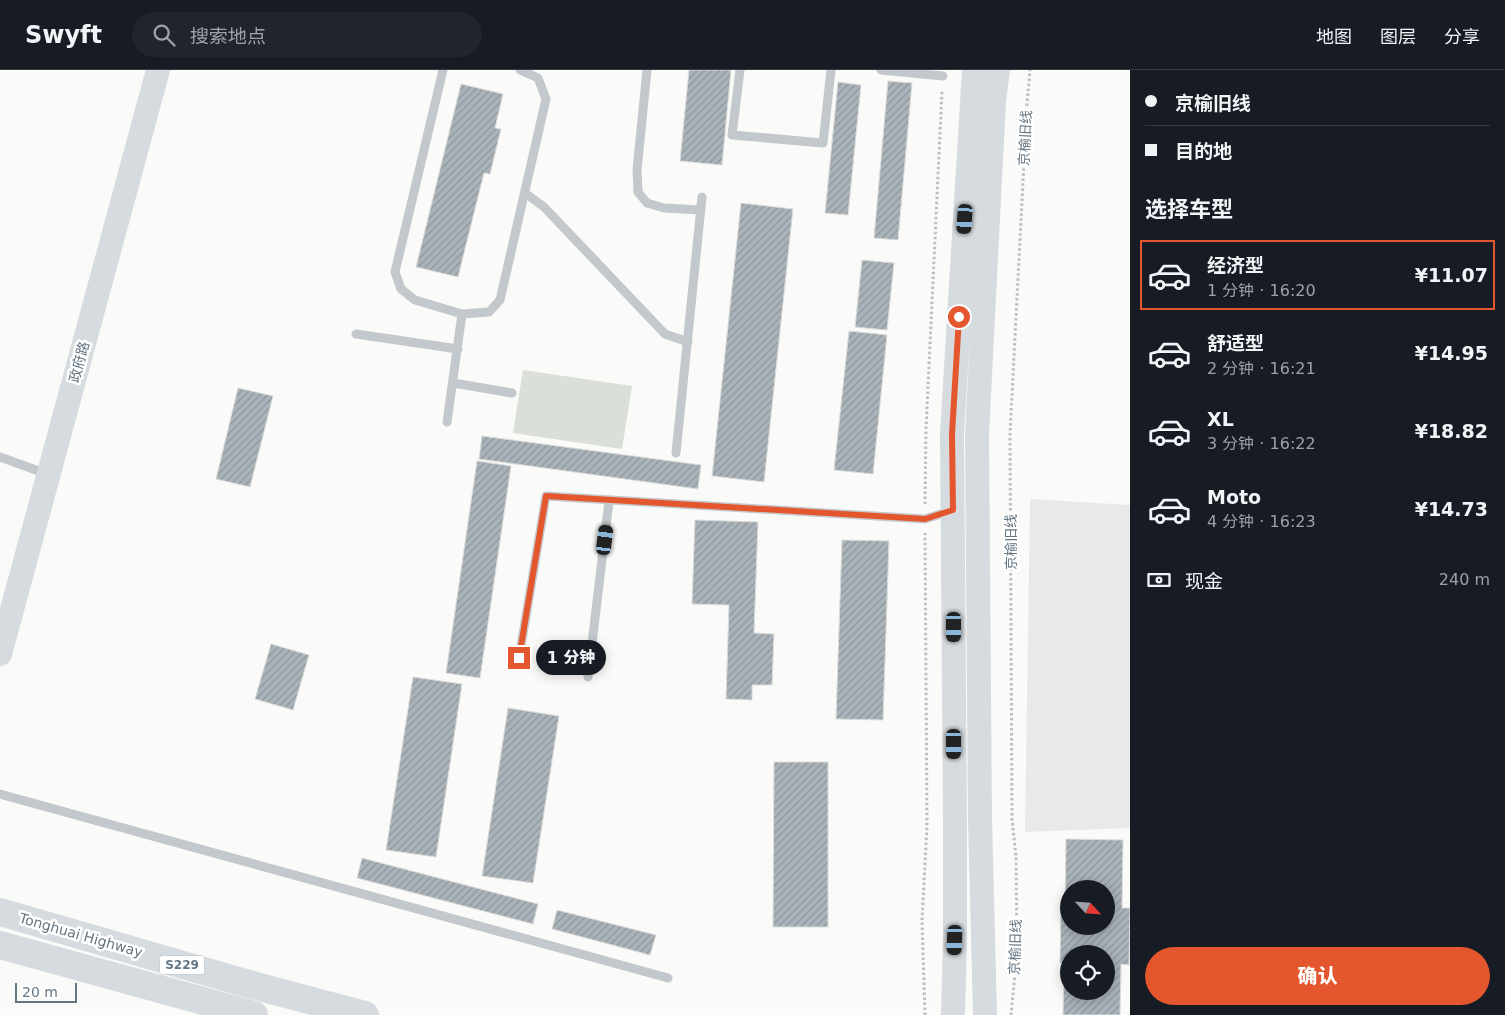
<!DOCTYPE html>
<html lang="zh">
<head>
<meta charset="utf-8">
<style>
  body { margin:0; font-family:"DejaVu Sans","Noto Sans SC",sans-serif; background:#20242c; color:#f1f3f6; height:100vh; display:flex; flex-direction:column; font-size:19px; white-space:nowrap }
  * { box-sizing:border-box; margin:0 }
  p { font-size:16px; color:#9ea1a6 }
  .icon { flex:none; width:28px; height:28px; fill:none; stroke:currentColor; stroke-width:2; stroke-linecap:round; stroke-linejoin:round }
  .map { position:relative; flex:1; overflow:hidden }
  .sheet { display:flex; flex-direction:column; background:#171b24; width:375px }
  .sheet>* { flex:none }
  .banner { display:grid; align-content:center; height:110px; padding:0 15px; background:#171b24 }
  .needle { width:32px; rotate:116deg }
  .controls { position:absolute; left:1060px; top:810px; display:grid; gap:10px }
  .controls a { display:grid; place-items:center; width:55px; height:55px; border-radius:50%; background:#171b24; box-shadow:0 2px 12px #0003; font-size:25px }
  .scale { position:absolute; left:15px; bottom:12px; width:62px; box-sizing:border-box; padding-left:5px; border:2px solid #657683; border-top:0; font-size:14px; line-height:18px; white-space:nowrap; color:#657683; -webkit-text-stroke:4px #fff; paint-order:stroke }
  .end { position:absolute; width:22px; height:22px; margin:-11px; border:6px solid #e4572e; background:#fff; box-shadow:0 0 0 2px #fff }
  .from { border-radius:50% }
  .bubble { position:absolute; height:35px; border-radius:18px; background:#171b24; box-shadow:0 2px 12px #0003; font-size:16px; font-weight:800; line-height:35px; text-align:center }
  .car { position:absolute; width:15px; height:30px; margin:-15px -8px; border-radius:6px; box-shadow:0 0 4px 1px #0007; background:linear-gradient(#222 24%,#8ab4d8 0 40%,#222 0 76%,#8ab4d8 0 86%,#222 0) }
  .banner b { display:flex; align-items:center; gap:18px; height:48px; font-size:19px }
  .banner b+b { border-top:1px solid #363941 }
  .banner i { width:12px; height:12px; background:#f1f3f6 }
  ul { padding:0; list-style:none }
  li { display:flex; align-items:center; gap:15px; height:70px; margin:0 10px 8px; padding:0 5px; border:2px solid transparent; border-radius:0px }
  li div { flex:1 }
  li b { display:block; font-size:19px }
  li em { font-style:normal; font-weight:800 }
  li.active { border-color:#e4572e }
  li>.icon { width:45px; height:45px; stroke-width:1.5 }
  h2 { padding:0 15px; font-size:22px; line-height:60px }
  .pay { display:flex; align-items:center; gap:12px; height:55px; padding:0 15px; font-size:19px }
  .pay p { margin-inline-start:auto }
  .button { display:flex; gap:10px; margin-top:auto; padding:10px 15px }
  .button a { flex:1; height:58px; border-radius:30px; background:#e4572e; color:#fff; font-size:20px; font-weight:800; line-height:58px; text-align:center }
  header { display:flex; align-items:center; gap:30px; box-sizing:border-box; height:70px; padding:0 25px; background:#171b24; border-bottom:1px solid #363941 }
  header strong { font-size:24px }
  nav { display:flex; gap:28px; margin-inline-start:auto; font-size:18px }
  .search { width:350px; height:45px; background:#20242c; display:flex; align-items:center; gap:12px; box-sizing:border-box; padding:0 18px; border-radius:28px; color:#9ea1a6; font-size:19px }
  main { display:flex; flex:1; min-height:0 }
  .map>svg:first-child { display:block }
  .built { fill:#e8e9e9 }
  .pitch { fill:#dadfd7 }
  .building { fill:url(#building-hatch); stroke:#dcdcda; fill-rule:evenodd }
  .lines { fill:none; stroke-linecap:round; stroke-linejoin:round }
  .path { stroke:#bbbfc2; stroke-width:3; stroke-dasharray:2.5 2.5; stroke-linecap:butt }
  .lane { stroke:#c3c8cc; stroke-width:9 }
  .secondary { stroke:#d6dbdf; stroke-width:24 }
  .primary { stroke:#d6dbdf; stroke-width:28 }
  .route { stroke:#e4572e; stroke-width:6 }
  .labels { text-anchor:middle; stroke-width:5; stroke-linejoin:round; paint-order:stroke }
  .shield { fill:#fff; stroke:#939fa8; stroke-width:1 }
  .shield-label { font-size:12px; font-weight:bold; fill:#657683 }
  .street-label { font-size:14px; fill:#657683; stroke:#fff }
</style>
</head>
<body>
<header>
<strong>Swyft</strong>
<div class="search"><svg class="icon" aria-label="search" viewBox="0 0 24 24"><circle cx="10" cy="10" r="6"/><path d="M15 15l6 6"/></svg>搜索地点</div>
<nav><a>地图</a><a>图层</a><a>分享</a></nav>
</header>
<main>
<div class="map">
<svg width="1130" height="945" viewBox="0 0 1130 945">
  <defs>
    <pattern id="building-hatch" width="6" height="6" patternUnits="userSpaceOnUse" patternTransform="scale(1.25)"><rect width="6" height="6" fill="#aab3b9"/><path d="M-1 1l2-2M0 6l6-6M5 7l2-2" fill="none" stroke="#8e969c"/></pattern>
  </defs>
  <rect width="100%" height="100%" fill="#fafaf8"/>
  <path class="built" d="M 1030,429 L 1130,435 L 1130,758 L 1025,762 Z"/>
  <path class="pitch" d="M 523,300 L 632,316 L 622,379 L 513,363 Z"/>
  <path class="building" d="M 689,0 L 731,0 L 722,95 L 680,91 Z
    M 888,11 L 912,13 L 898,170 L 874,168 Z
    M 838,12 L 861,15 L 848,145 L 825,143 Z
    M 461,14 L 503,24 L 495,58 L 501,59 L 490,104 L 484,103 L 458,207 L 416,197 Z
    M 741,133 L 793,139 L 764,412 L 712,406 Z
    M 862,190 L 894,193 L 887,260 L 855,257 Z
    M 849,261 L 887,265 L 873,404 L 834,400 Z
    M 238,318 L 273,326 L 250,417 L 216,409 Z
    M 482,366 L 701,395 L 698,419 L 479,389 Z
    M 477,391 L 511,396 L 480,608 L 446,603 Z
    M 695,450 L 758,452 L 754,563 L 774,564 L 772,615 L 752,615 L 752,630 L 726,629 L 729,535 L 692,534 Z
    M 842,470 L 889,471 L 883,650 L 836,649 Z
    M 271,574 L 309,585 L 293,640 L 255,629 Z
    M 413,607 L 462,614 L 436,787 L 386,780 Z
    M 508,638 L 559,646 L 533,813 L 482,806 Z
    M 774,692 L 828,692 L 828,857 L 773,857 Z
    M 1066,769 L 1123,770 L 1122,838 L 1130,838 L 1129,895 L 1121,894 L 1120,945 L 1063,945 L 1064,893 L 1060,893 L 1061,837 L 1065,837 ZM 1069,819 L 1106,819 L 1106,856 L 1069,856 ZM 1069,884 L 1106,884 L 1106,921 L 1069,921 Z
    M 362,788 L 538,834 L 533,854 L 357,808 Z
    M 557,840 L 656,865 L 650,885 L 552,859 Z"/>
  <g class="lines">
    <path class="path" d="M 925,434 L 926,359 L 942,21
      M 925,945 L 922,850 L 927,756 L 925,463
      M 1011,945 L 1017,883 L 1016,787 L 1012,749 L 1010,364 L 1027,34 L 1030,0"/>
    <path class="lane" d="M 443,0 L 395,202 L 401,219 L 415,230 L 462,244
      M 647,0 L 637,100 L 638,122 L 647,133 L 664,138 L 701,140
      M 740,0 L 732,65 L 823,73 L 831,0
      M 881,0 L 943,6
      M 525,123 L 544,137 L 665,264 L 688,272
      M 356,264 L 458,279
      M 453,313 L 512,323
      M 447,352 L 462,244 L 489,242 L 500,230 L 546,29 L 538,8 L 520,0
      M 676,383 L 702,127
      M 0,387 L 47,404
      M 519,588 L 546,426 L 925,449 L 950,441
      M 588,607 L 609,431
      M 0,724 L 668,908"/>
    <path class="secondary" d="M 0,584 L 158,0
      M 953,945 L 955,870 L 955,752 L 952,364 L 974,0
      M 985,945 L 980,749 L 977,364 L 994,31 L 998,0"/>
    <path class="primary" d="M 0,842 L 245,913 L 365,945
      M 0,875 L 254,945"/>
  </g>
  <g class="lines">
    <path class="route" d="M 519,588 L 546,426 L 925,449 L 953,440 L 952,364 L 959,247"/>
  </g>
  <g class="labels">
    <rect class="shield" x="159.5" y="885.5" width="45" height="19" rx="4"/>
    <g class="shield-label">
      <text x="182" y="899">S229</text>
    </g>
    <g class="street-label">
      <text transform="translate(1025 68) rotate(-87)" y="5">京榆旧线</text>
      <text transform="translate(79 292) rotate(-75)" y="5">政府路</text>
      <text transform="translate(1011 472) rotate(-90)" y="5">京榆旧线</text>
      <text transform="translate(81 865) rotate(16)" y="5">Tonghuai Highway</text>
      <text transform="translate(1015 877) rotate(-88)" y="5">京榆旧线</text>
    </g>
  </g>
</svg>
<div class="controls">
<a><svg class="needle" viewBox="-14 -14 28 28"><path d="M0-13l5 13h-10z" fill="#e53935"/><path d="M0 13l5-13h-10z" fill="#9ea1a6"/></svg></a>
<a><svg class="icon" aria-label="locate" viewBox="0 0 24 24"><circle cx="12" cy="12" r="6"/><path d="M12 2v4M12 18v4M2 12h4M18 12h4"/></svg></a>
</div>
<div class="scale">20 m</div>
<i class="end from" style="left:959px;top:247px"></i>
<i class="end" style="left:519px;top:588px"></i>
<div class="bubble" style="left:536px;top:570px;width:70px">1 分钟</div>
<i class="car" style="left:965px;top:149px;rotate:184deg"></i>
<i class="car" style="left:605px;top:470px;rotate:7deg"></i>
<i class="car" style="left:954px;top:557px;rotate:180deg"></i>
<i class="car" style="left:954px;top:674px;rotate:180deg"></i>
<i class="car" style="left:955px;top:870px;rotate:182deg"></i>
</div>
<section class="sheet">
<div class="banner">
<b><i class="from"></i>京榆旧线</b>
<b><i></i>目的地</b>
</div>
<h2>选择车型</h2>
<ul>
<li class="active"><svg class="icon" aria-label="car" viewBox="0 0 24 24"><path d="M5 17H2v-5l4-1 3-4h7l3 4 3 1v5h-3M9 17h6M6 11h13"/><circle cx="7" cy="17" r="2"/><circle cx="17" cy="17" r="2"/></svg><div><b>经济型</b><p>1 分钟 · 16:20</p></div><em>¥11.07</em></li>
<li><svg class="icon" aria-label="car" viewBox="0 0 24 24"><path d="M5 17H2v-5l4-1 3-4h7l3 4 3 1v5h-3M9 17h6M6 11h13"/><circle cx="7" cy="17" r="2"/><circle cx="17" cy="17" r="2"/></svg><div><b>舒适型</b><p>2 分钟 · 16:21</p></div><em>¥14.95</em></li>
<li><svg class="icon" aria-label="car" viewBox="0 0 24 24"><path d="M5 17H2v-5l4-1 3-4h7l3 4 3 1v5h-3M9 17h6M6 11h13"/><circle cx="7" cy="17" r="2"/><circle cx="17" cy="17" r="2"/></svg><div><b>XL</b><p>3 分钟 · 16:22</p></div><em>¥18.82</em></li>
<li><svg class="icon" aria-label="car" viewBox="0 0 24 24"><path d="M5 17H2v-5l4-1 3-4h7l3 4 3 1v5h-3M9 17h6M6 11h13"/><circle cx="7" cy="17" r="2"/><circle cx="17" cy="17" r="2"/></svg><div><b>Moto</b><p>4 分钟 · 16:23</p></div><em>¥14.73</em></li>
</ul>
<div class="pay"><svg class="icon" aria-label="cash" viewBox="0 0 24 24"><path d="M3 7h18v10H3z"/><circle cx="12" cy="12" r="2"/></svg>现金<p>240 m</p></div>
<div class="button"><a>确认</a></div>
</section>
</main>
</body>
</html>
